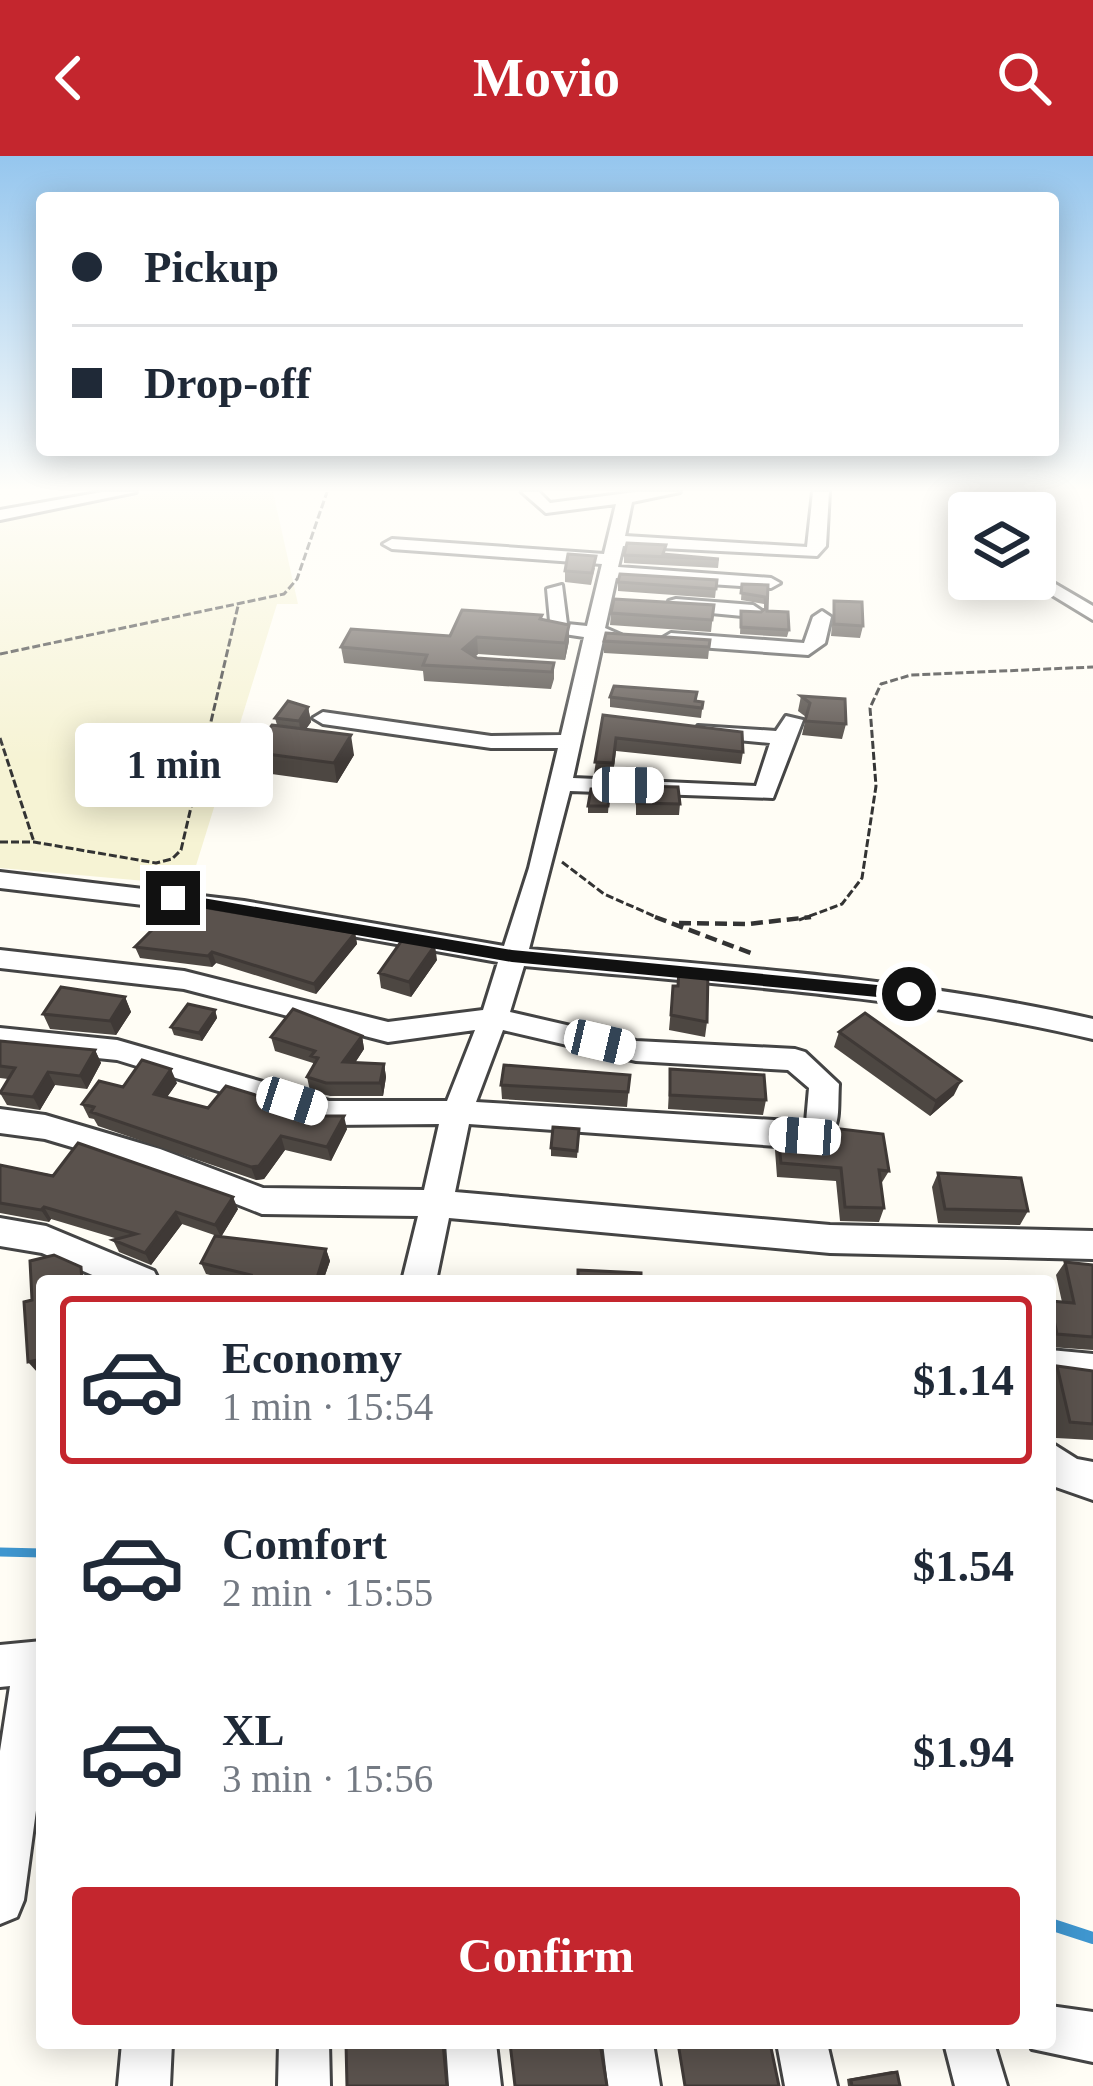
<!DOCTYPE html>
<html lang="en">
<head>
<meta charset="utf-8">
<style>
  body { margin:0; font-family:Georgia,serif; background:#f6f6f7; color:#1f2937; height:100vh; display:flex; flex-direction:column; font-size:45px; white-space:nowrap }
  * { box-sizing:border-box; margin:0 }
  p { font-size:39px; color:#747a83 }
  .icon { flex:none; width:66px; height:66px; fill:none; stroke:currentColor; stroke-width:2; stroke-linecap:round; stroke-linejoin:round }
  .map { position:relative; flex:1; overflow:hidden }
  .side { position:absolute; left:36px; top:1119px; width:1020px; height:774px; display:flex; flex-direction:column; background:#fff; border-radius:12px; box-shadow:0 6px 30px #0003 }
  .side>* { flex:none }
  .top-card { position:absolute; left:36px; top:36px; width:1023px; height:264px; border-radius:12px; box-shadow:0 6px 30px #0003; display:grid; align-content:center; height:264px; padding:0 36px; background:#fff }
  .tools { position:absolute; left:948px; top:336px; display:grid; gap:24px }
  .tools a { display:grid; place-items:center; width:108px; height:108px; border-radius:12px; background:#fff; box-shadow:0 6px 30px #0003; font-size:60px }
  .end { position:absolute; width:54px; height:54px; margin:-27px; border:15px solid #111; background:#fff; box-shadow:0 0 0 6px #fff }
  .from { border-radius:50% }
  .bubble { position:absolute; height:84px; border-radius:12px; background:#fff; box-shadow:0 6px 30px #0003; font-size:39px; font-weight:800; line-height:84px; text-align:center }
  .car { position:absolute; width:36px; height:72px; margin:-36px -18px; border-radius:15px; box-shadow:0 0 9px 3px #0007; background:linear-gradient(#fff 24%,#345 0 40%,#fff 0 76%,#345 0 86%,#fff 0) }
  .top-card b { display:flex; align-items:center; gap:42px; height:114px; font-size:45px }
  .top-card b+b { border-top:3px solid #e0e1e3 }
  .top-card i { width:30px; height:30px; background:#1f2937 }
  ul { padding:21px 0 0; list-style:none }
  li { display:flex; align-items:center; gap:36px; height:168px; margin:0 24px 18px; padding:0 12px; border:6px solid transparent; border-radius:12px }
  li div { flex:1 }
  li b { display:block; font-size:45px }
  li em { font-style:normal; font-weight:800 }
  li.active { border-color:#c4262e }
  li>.icon { width:108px; height:108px; stroke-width:1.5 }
  .action { display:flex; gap:24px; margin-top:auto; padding:24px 36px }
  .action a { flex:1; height:138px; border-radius:12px; background:#c4262e; color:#fff; font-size:48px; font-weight:800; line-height:138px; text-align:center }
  header { display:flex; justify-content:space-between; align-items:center; height:156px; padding:0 36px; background:#c4262e; color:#fff; font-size:54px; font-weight:800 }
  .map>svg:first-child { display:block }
  .farmland { fill:#f6f3d4 }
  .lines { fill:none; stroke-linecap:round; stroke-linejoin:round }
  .stream-far1 { stroke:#3f96cf; stroke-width:9 }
  .stream { stroke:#3f96cf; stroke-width:12 }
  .minor-casing { stroke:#444; stroke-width:6 }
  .path-far1 { stroke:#333; stroke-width:3; stroke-dasharray:8 3; stroke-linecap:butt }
  .path { stroke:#333; stroke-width:4.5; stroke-dasharray:12 6; stroke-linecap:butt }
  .minor { fill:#fff; fill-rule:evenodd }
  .wall { fill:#4d4742 }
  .shaded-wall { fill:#3f3936 }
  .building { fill:#5a524d; stroke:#3f3936; stroke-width:3 }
  .route { fill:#111 }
</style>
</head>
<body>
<header><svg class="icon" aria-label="back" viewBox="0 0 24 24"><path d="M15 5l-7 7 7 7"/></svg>Movio<svg class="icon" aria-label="search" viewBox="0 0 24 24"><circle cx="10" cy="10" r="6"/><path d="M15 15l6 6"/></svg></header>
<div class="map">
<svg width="1093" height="1930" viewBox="0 0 1093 1930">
  <rect width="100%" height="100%" fill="#fffdf5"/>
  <path class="farmland" d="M 158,336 L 273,336 L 298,448 L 277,448 L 190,729 L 0,712 L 0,364 Z"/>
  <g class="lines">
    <path class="stream-far1" d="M 0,1396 L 42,1397"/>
    <path class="stream" d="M 1050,1768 L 1093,1782"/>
    <g class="minor-casing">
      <path id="minor" d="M 102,336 L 136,336 L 0,364 L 0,354 Z
        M 522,336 L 539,336 L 550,347 L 636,336 L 680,336 L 632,346 L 625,380 L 807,391 L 813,336 L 829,336 L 826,390 L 817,400 L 623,390 L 618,411 L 771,422 L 780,427 L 771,432 L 616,422 L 605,472 L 621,479 L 603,484 L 573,622 L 756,630 L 770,587 L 706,581 L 695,575 L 698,570 L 776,575 L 786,560 L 803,564 L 773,642 L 570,635 L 529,793 C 718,810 908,821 1093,863 L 1093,883 C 906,839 714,828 524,810 L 510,856 L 636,885 L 795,893 L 805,896 L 839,928 C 837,964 844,979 805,992 L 469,968 L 455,1036 L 830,1069 L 1093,1075 L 1093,1103 L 830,1097 L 449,1062 L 436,1125 L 402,1125 L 418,1060 L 262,1058 L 153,1015 L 45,983 L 0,977 L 0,953 L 45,959 L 160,993 L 263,1032 L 424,1034 L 439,968 L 329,969 L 117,904 L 0,892 L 0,872 L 117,884 L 329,945 L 447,945 L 475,874 L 388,886 L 184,833 L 0,812 L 0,794 L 184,815 L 388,866 L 483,854 L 498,806 L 244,761 L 0,732 L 0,716 L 244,745 L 504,790 L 529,712 L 558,592 L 491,592 L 323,568 L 313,562 L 323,556 L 491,580 L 561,579 L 584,481 L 551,476 L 547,433 L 562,429 L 567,468 L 587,470 L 602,408 L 392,393 L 383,388 L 392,383 L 604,398 L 616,348 L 546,357 ZM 503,874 L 636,905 L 788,914 L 809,932 L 806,966 L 476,946 Z
        M 1035,416 L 1093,450 L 1093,464 L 1029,425 L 1035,423 Z
        M 676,443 L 753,449 L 762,455 L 753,461 L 669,453 L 669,445 Z
        M 822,455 L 831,461 L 825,487 L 808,499 L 671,489 L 661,483 L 671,477 L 804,487 L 813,461 Z
        M 0,1062 L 46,1070 L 154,1115 L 159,1125 L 106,1125 L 42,1097 L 0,1090 Z
        M 1050,1194 L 1093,1198 L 1093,1230 L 1050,1226 Z
        M 1050,1286 L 1077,1303 L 1093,1306 L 1093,1344 L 1050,1329 Z
        M 42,1485 L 42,1610 L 24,1744 L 17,1761 L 0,1768 L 0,1595 L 10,1530 L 0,1531 L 0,1489 Z
        M 1050,1850 L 1093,1856 L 1093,1906 L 1032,1893 L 1030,1887 L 1050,1887 Z
        M 122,1887 L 172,1887 L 170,1930 L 118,1930 Z
        M 279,1887 L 329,1887 L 330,1930 L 278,1930 Z
        M 446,1887 L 496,1887 L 501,1930 L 449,1930 Z
        M 603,1887 L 653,1887 L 660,1930 L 608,1930 Z
        M 777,1887 L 827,1887 L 837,1930 L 785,1930 Z
        M 944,1887 L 994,1887 L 1007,1930 L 955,1930 Z"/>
    </g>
    <path class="path-far1" d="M 0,498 L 284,438 L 297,423 L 327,336
      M 0,582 L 34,686
      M 0,686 L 34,686 L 156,707 L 172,703 L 181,694 L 238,450
      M 562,706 L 604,738 L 663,764
      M 799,764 L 842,748 L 862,722 L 876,630 L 870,552 L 881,528 L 911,519 L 1093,511"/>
    <path class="path" d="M 655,761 L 756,799
      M 679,767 L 748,768 L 811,761"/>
    <use href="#minor" class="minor"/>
  </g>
  <path class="wall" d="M 665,398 L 719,403 L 718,412 L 624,407 L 624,399 Z
    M 595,412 L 591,429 L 565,426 L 565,415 Z
    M 717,424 L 715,442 L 618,435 L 618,426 Z
    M 742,428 L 768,429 L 767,455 L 789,474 L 787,481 L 740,478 L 741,455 L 761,456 L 764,453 L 764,448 L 741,444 Z
    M 834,445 L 863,470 L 860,482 L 831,480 Z
    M 714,449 L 711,476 L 610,469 L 611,457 Z
    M 542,459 L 542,464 L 569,469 L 569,485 L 565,504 L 478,498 L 475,501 L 554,507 L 554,523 L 551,533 L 424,525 L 423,515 L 344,507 L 341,491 L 450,480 Z
    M 710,484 L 708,503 L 604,497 L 604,485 Z
    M 697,536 L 696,546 L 703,546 L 701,562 L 610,551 L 610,541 Z
    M 801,540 L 846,568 L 842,583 L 802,579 L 806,561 L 798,555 Z
    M 308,551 L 311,566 L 306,573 L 354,599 L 337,627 L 257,616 L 252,596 L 277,569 L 275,562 Z
    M 603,559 L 743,596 L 741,608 L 616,595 L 613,619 L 594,618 Z
    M 636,630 L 680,648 L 679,659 L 636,659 Z
    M 610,633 L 608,657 L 588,657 L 588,650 Z
    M 355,777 L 357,788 L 316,838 L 216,807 L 212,811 L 140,802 L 135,791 Z
    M 437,804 L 411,841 L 381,832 L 379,817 Z
    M 679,813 L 707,866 L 705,881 L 669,874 L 673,830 L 677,830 Z
    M 125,841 L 131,856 L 116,879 L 50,873 L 43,858 Z
    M 215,854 L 217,862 L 202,885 L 174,879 L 171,871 Z
    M 839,876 L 954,939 L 930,960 L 834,891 Z
    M 362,880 L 364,893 L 355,907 L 384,908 L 386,921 L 383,940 L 330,940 L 310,935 L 307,921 L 314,910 L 313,907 L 275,895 L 271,881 Z
    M 0,885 L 95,894 L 101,907 L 87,933 L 55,929 L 40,954 L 7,949 L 0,937 L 8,923 L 0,922 Z
    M 670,913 L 766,944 L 763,959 L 668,953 Z
    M 630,919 L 627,951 L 502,943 L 501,929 Z
    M 177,927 L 167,941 L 208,952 L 347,973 L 331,1005 L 285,994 L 264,1023 L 256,1024 L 98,970 L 94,963 L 89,962 L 82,948 L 123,931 Z
    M 579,973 L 577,1002 L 551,1000 L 551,992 Z
    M 778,980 L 809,982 L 889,1015 L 881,1028 L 884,1052 L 879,1066 L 840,1065 L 836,1025 L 777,1021 L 775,994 Z
    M 0,1009 L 238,1053 L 221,1081 L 326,1093 L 330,1105 L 323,1125 L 235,1125 L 206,1118 L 201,1107 L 220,1081 L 182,1068 L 151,1109 L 119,1096 L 113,1084 L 118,1083 L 51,1063 L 49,1066 L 0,1057 Z
    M 938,1017 L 1028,1055 L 1020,1069 L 938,1067 L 932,1031 Z
    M 1065,1106 L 1093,1109 L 1093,1194 L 1050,1191 L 1050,1145 L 1062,1146 L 1056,1119 Z
    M 1057,1210 L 1093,1215 L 1093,1284 L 1056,1282 L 1050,1255 L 1050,1218 Z
    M 892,1915 L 897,1916 L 900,1930 L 848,1930 L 847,1923 Z"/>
  <path class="shaded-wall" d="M 569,469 L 569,485 L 565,504 L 565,487 Z
    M 477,481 L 478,498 L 464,510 L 463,493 Z
    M 308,551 L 311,566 L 301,580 L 299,565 Z
    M 351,579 L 354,599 L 337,627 L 334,607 Z
    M 355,777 L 357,788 L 316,838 L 314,828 Z
    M 435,789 L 437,804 L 411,841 L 409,826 Z
    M 212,796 L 216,807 L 212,811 L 208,800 Z
    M 125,841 L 131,856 L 116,879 L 110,865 Z
    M 215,854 L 217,862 L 202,885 L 199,877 Z
    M 362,880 L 364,893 L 346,920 L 343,906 Z
    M 95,894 L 101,907 L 87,933 L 80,920 Z
    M 384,908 L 386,921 L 383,940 L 380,927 Z
    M 171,913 L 177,927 L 160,951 L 154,938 Z
    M 48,916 L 55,929 L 40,954 L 33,941 Z
    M 961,925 L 954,939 L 930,960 L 936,945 Z
    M 344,960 L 347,973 L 331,1005 L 327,991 Z
    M 281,980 L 285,994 L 264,1023 L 256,1024 L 251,1011 Z
    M 233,1041 L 238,1053 L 221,1081 L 215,1069 Z
    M 44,1051 L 51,1063 L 49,1066 L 41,1054 Z
    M 176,1056 L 182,1068 L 151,1109 L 145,1097 Z
    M 326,1093 L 330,1105 L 323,1125 L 316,1125 Z
    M 42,1203 L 42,1215 L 37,1216 L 28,1206 Z"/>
  <path class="building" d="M 627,387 L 666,389 L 663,398 L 719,403 L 624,399 Z
    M 568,398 L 596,400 L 592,417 L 565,415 Z
    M 620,418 L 717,424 L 716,433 L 618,426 Z
    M 742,428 L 768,429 L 767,455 L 788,456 L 789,474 L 741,471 L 741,455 L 761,456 L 766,452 L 765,441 L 741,437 Z
    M 614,443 L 714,449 L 712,464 L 611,457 Z
    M 834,445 L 862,446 L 863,470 L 834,468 Z
    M 462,454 L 542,459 L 540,463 L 569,469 L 565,487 L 477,481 L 463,493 L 477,502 L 554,507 L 552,516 L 423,509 L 427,499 L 341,491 L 351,473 L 450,480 Z
    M 606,477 L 710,484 L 709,491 L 604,485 Z
    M 614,530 L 697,536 L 695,545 L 703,546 L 702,552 L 610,541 Z
    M 801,540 L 845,543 L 846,568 L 805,565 L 810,547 Z
    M 288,545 L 308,551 L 299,565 L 275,562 Z
    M 603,559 L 742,576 L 743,596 L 616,582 L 613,607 L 595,606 Z
    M 272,569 L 351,579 L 334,607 L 252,596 Z
    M 636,630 L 678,631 L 680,648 L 637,647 Z
    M 591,633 L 610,633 L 608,650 L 588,650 Z
    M 179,747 L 355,777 L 314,828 L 212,796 L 208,800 L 135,791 Z
    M 405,780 L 435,789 L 409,826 L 379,817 Z
    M 679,813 L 708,816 L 707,866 L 671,859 L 673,830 L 678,830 Z
    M 61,831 L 125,841 L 110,865 L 43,858 Z
    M 188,848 L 215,854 L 199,877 L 171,871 Z
    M 293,853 L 362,880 L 343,906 L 384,908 L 380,927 L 326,927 L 307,921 L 318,902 L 311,900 L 315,895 L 271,881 Z
    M 865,857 L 961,925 L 936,945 L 839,876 Z
    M 0,885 L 95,894 L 80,920 L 48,916 L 33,941 L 0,937 L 15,912 L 0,910 Z
    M 142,904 L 171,913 L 154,938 L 208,952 L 226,930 L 324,960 L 344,960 L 327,991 L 281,980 L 259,1010 L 251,1011 L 91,956 L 94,951 L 82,948 L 99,925 L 123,931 Z
    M 504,909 L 630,919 L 628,936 L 501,929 Z
    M 670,913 L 764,919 L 766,944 L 670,939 Z
    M 553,971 L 579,973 L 577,995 L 551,992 Z
    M 832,972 L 883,978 L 889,1015 L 879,1014 L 884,1052 L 845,1051 L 841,1012 L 781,1007 L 778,980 L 809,982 Z
    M 78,987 L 233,1041 L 215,1069 L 176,1056 L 145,1097 L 113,1084 L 136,1078 L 44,1051 L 41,1054 L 0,1047 L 0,1009 L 53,1020 Z
    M 938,1017 L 1021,1022 L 1028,1055 L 945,1053 Z
    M 215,1080 L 326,1093 L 316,1125 L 279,1121 L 278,1125 L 248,1125 L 251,1119 L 201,1107 Z
    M 54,1099 L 81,1111 L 82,1125 L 42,1125 L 42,1203 L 28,1206 L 24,1146 L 32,1144 L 30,1105 Z
    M 1065,1106 L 1093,1109 L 1093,1181 L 1057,1178 L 1050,1145 L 1074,1147 Z
    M 578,1114 L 641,1117 L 641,1125 L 578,1125 Z
    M 1057,1210 L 1093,1215 L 1093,1268 L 1070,1266 Z
    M 346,1887 L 443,1887 L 447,1930 L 347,1930 Z
    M 510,1887 L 600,1887 L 607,1930 L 515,1930 Z
    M 678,1887 L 770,1887 L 779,1930 L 685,1930 Z
    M 897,1916 L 900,1930 L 852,1930 L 851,1924 Z"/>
  <linearGradient id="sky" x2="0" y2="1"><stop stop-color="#95c6ee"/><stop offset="0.55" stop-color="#fffefa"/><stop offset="1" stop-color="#fffefa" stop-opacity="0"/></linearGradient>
  <rect width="1093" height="606" fill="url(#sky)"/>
  <path class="route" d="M 173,737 L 512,794 L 909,832 L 918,838 L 909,844 L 512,806 L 167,746 L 167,738 Z"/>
</svg>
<div class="tools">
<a><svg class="icon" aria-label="layers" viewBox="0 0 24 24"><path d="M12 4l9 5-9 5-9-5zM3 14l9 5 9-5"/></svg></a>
</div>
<i class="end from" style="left:909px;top:838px"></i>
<i class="end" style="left:173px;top:742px"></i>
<div class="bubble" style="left:75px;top:567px;width:198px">1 min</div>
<i class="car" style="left:628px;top:629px;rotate:91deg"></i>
<i class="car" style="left:600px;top:886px;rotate:103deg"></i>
<i class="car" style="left:292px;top:945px;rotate:108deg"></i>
<i class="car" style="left:805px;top:980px;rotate:274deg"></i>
<div class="top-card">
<b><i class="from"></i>Pickup</b>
<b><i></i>Drop-off</b>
</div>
<section class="side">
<ul>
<li class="active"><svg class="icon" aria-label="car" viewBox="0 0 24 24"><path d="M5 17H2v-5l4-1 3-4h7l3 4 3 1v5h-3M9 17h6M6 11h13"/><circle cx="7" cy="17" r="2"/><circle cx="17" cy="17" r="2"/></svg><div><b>Economy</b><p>1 min · 15:54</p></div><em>$1.14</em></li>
<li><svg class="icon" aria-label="car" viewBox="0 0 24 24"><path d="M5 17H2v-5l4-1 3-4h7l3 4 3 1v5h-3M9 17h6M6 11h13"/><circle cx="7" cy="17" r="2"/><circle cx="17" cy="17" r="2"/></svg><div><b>Comfort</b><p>2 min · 15:55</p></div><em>$1.54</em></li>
<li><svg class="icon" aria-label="car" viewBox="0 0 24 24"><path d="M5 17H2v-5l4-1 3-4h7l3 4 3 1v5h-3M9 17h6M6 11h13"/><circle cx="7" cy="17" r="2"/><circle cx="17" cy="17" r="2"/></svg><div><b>XL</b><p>3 min · 15:56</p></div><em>$1.94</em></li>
</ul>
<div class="action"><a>Confirm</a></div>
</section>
</div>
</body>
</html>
